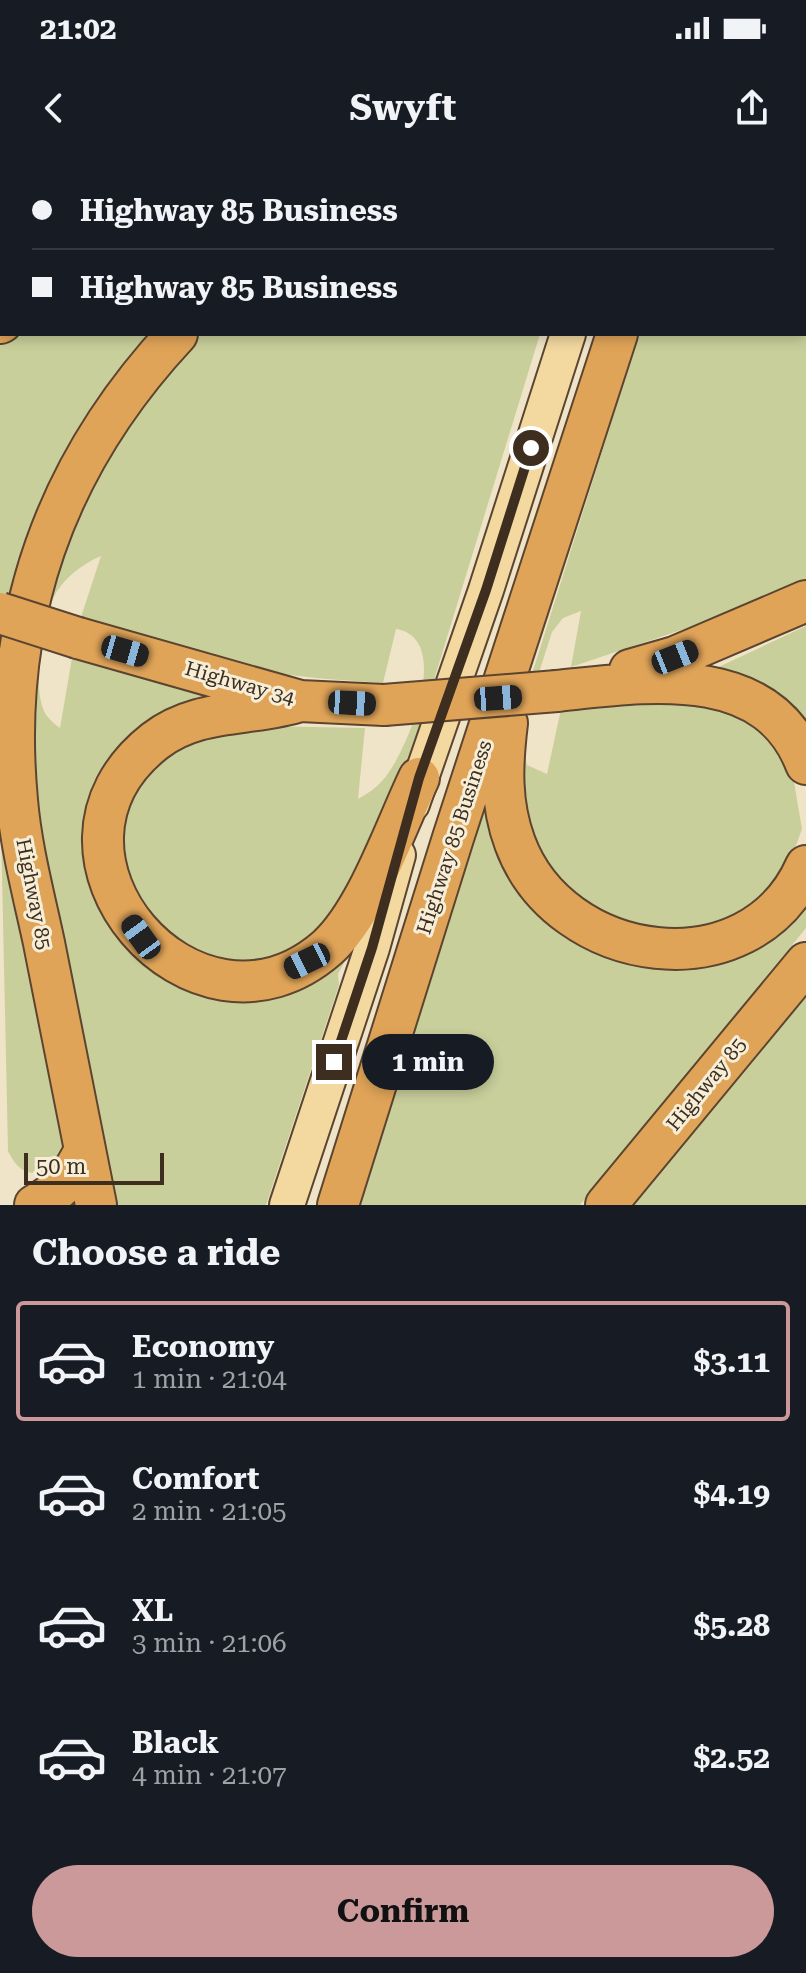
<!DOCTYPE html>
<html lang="en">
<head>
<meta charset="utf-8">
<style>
  body { margin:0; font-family:"Roboto Serif",serif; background:#20242c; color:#f1f3f6; height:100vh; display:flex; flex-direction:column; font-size:30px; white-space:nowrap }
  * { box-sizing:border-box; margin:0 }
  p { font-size:26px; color:#9ea1a6 }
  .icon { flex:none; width:44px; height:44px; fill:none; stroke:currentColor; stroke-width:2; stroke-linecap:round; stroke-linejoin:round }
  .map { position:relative; height:1045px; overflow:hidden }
  .panel { display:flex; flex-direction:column; background:#171b24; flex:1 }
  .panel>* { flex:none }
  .hud { position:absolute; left:0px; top:0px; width:806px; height:176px; box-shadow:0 4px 12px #0003; display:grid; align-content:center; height:176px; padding:0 32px; background:#171b24 }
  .scale { position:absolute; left:24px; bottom:20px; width:140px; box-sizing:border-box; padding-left:8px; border:4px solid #3d2e20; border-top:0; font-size:22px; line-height:28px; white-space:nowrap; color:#3d2e20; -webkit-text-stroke:6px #f7eed8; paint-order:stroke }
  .end { position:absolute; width:36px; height:36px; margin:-18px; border:10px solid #3d2e20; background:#fff; box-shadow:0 0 0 4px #fff }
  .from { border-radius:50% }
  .bubble { position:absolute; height:56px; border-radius:28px; background:#171b24; box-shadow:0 4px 12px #0003; font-size:26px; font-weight:700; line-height:56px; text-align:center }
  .car { position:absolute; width:24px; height:48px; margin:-24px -12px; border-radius:10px; box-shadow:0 0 6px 2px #0007; background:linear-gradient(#222 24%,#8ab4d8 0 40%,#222 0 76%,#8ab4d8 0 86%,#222 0) }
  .hud b { display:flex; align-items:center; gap:28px; height:76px; font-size:30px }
  .hud b+b { border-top:2px solid #363941 }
  .hud i { width:20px; height:20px; background:#f1f3f6 }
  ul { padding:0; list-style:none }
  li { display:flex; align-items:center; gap:24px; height:120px; margin:0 16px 12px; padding:0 16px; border:4px solid transparent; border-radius:8px }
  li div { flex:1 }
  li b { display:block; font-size:30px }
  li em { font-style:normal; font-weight:700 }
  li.current { border-color:#cc999b }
  li>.icon { width:72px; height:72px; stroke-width:1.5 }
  h2 { padding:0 32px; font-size:36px; line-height:96px }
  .action { display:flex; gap:16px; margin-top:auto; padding:16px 32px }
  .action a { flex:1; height:92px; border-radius:48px; background:#cc999b; color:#111; font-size:32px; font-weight:700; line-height:92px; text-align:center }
  .status { display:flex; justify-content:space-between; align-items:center; height:56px; padding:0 40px; background:#171b24; direction:ltr }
  .status svg { height:22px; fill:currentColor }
  header { display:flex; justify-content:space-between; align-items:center; height:104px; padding:0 32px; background:#171b24; font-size:36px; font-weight:700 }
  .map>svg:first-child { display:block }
  .green { fill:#c9cf9b }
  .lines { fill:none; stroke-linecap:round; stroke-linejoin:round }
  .minor-casing { stroke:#8d765c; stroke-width:32 }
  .major-casing { stroke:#5b4430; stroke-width:38 }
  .highway-casing { stroke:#5b4430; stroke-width:44 }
  .minor { stroke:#faf1dc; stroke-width:28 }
  .major { stroke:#f3d9a0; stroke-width:34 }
  .highway { stroke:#e0a458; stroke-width:40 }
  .highway-bridge-casing { stroke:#5b4430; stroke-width:44; stroke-linecap:butt }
  .highway-bridge { stroke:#e0a458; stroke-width:40 }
  .route { stroke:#3d2e20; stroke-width:10 }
  .labels { text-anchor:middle; stroke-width:6; stroke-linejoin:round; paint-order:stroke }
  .street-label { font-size:20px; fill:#3d2e20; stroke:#f7eed8 }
</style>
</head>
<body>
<div class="status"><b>21:02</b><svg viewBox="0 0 49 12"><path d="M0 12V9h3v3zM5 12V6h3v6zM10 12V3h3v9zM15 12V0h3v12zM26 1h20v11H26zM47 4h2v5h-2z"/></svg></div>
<header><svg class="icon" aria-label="back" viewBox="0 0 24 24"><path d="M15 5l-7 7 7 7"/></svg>Swyft<svg class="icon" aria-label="share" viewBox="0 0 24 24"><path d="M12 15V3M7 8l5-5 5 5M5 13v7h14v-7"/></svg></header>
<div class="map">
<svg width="806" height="1045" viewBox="0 0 806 1045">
  <rect width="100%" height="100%" fill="#f0e4c8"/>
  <path class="green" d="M 684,0 L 806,0 L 806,419 L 708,461 L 571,507 L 581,451 L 563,458 L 552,472 L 520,572 L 527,605 L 547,614 L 561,549 L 671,529 L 761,563 L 793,616 L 802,669 L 789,705 L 765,743 L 716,774 L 613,769 L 525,688 L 514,571 L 639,174 L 804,174 L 804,2 Z
    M 28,174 L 154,174 C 48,281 27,375 0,518 L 0,182 Z
    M 201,174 L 540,174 L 399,634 L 342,753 L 316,776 L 270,802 L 222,801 L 181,790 L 154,769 L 128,740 L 118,683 L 137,623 L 173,591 L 224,572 L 264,566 L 365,568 L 358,639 C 367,634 376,628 383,620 C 406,594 455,478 396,469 L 383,523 C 342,520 300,518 259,510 C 198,498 140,476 80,460 L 101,396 C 84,403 64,418 55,435 C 42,458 30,533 47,556 C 50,560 56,565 60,568 L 72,498 L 230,538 L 162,556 L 133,578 L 102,617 L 89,671 L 98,741 L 127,782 L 153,805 L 190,824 L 237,831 L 301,816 L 353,771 L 360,774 L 338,814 L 339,825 L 266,1045 L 112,1045 L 50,745 L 32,576 L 32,502 L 60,388 L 84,326 L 121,266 Z
    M 806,466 L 806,576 L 712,510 Z
    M 0,622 L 11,718 L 66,997 L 53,1014 C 29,1014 19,1014 8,991 Z
    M 490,627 L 495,673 L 659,799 L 806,730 L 806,768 L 580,1045 L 358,1045 Z
    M 806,825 L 806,1045 L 625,1045 Z"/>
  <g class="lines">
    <g class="minor-casing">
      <path id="minor" d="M 0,14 L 2,14"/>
    </g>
    <g class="major-casing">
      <path id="major" d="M 612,2 L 613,0
        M 412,644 L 486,430 L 568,174
        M 287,1045 L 372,788 L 398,695"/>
    </g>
    <g class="highway-casing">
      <path id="highway" d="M 476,2 L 481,0
        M 657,2 L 657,0
        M 0,163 L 2,162
        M 78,478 L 300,541 L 384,545
        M 630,510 L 675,497 L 806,441
        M 557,531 C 643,522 767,501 806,604
        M 300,541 C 251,557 199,547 155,581 C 12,693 195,903 327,788 C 367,752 395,668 419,618
        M 507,563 C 502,604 500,643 515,683 C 560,805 750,833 806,706
        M 35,1045 C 61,1031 72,1016 85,990
        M 96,1045 C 79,958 61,870 44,783 C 34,736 21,688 17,640 C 0,460 54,306 177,174
        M 338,1045 L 453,678 L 617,174
        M 606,1045 L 806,803"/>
    </g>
    <use href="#minor" class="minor"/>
    <use href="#major" class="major"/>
    <use href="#highway" class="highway"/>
    <g class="highway-bridge-casing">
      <path id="highway-bridge" d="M 0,453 L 78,478
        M 384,545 L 557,531"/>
    </g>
    <use href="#highway-bridge" class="highway-bridge"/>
  </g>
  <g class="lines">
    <path class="route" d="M 334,902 L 372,788 L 419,618 L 486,430 L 531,288"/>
  </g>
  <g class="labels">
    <g class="street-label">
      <text transform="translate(240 523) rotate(16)" y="7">Highway 34</text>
      <text transform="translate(454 677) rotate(-72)" y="7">Highway 85 Business</text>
      <text transform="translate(34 734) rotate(79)" y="7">Highway 85</text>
      <text transform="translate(706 924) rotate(-51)" y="7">Highway 85</text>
    </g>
  </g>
</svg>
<div class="scale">50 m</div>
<i class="end from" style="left:531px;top:288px"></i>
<i class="end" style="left:334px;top:902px"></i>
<div class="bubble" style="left:362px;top:874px;width:132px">1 min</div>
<i class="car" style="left:125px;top:491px;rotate:106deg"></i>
<i class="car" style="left:675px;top:497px;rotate:68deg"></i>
<i class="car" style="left:498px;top:538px;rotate:86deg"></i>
<i class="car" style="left:352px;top:543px;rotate:93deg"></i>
<i class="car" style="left:141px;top:777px;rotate:324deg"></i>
<i class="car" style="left:307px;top:801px;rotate:244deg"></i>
<div class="hud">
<b><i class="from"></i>Highway 85 Business</b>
<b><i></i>Highway 85 Business</b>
</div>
</div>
<section class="panel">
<h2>Choose a ride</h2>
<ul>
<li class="current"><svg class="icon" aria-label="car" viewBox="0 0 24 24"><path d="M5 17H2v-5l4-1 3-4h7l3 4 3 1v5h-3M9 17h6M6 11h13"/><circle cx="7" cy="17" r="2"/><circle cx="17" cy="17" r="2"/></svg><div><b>Economy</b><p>1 min · 21:04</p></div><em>$3.11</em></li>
<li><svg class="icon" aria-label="car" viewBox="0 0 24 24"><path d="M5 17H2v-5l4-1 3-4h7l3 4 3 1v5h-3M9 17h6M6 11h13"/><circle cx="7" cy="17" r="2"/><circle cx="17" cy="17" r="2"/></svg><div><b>Comfort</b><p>2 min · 21:05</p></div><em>$4.19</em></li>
<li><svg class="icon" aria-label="car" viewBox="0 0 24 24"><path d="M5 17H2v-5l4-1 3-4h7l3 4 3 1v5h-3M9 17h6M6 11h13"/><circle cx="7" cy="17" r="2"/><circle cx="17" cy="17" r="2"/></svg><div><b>XL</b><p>3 min · 21:06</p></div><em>$5.28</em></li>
<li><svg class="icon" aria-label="car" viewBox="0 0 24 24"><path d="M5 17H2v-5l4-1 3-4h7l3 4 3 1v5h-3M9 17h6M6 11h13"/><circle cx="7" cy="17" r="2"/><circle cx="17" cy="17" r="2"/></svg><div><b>Black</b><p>4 min · 21:07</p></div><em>$2.52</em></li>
</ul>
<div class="action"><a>Confirm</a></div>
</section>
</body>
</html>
